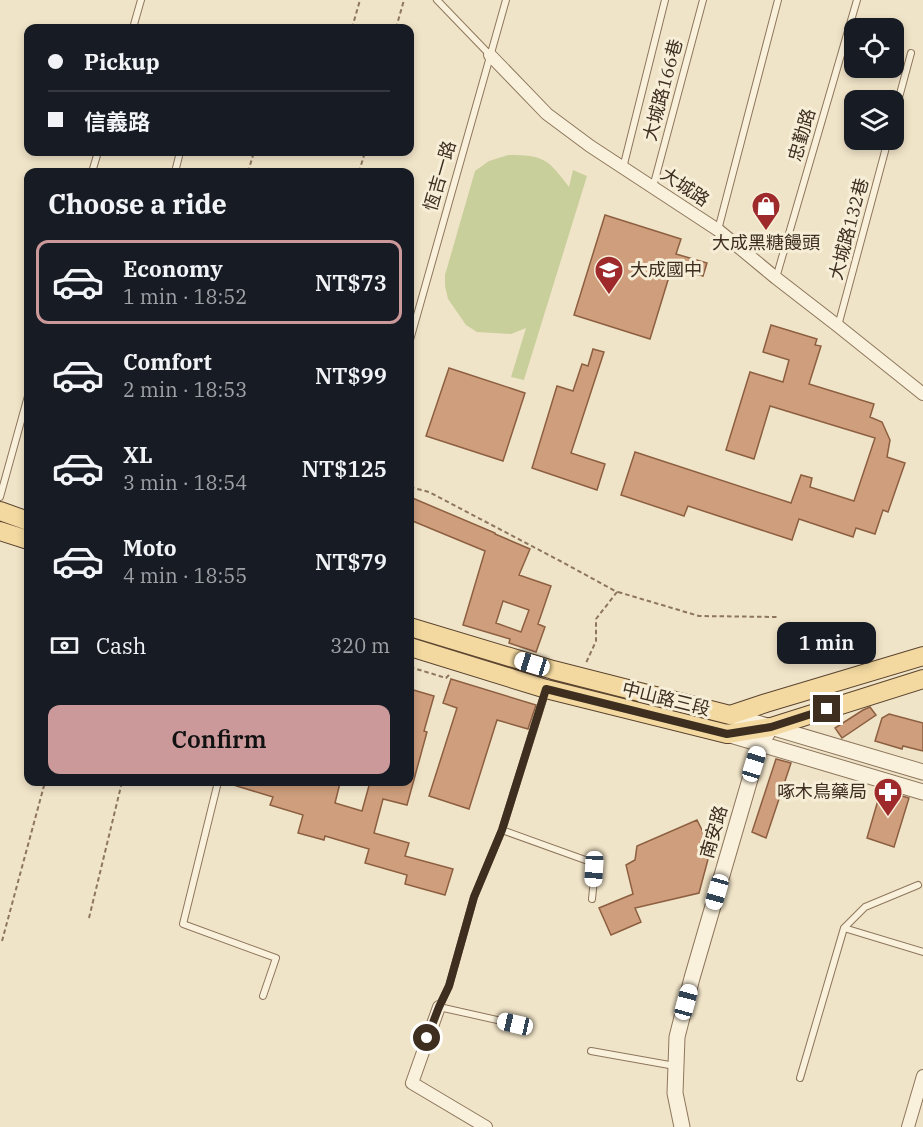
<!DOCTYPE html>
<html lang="en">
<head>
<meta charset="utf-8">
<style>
  body { margin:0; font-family:"IBM Plex Serif","Noto Sans TC",serif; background:#242831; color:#f1f3f6; height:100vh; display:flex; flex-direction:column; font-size:22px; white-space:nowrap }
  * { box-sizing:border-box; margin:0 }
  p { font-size:20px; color:#9ea1a6 }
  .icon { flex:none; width:33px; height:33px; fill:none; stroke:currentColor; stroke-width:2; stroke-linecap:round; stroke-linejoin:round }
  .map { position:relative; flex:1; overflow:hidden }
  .details { position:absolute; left:24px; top:168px; width:390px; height:618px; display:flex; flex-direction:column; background:#171b24; border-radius:12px; box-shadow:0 3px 9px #0003 }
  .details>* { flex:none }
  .top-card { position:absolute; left:24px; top:24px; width:390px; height:132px; border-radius:12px; box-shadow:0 3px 9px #0003; display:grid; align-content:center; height:132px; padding:0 24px; background:#171b24 }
  .fabs { position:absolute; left:844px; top:18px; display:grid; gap:12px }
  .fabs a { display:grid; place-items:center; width:60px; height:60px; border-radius:12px; background:#171b24; box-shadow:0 3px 9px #0003; font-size:30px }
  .end { position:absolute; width:27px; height:27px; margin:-14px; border:8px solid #3d2e20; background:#fff; box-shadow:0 0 0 3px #fff }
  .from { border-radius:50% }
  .bubble { position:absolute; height:42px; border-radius:12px; background:#171b24; box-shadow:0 3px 9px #0003; font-size:20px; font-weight:600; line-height:42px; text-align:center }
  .car { position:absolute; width:18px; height:36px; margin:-18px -9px; border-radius:8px; box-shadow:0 0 4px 2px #0007; background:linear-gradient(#fff 24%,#345 0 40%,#fff 0 76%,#345 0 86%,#fff 0) }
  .top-card b { display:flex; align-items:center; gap:21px; height:57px; font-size:22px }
  .top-card b+b { border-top:2px solid #363941 }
  .top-card i { width:15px; height:15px; background:#f1f3f6 }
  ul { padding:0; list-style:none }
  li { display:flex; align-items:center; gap:18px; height:84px; margin:0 12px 9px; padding:0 12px; border:3px solid transparent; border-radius:12px }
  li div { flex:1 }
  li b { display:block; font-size:22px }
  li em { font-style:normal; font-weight:600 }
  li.on { border-color:#cc999b }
  li>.icon { width:54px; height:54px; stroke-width:1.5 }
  h2 { padding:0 24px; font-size:27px; line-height:72px }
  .pay { display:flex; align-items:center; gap:15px; height:66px; padding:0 24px; font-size:22px }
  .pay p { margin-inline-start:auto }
  .action { display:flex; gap:12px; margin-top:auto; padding:12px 24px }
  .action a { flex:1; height:69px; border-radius:12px; background:#cc999b; color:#111; font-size:24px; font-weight:600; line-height:69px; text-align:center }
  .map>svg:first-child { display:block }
  .green { fill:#c9cf9b }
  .building { fill:#cf9f7d; stroke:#8d5f41; stroke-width:1.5; fill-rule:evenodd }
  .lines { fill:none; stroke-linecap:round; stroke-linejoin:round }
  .service-casing { stroke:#8d765c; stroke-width:8 }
  .minor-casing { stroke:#8d765c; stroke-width:14 }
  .tertiary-casing { stroke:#8d765c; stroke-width:17 }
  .primary-casing { stroke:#5b4430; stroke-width:20 }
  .path { stroke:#8d765c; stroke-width:2; stroke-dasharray:4.5 3; stroke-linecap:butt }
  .service { stroke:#faf1dc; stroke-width:6 }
  .minor { stroke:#faf1dc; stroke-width:12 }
  .tertiary { stroke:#faf1dc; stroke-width:15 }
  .primary { stroke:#f3d9a0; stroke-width:18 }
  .route { stroke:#3d2e20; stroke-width:8 }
  .labels { text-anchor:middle; stroke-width:6; stroke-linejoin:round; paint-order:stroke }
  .street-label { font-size:18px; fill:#3d2e20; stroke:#f7eed8 }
  .poi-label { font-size:18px; fill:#3d2e20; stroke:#f7eed8 }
</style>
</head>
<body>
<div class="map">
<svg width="923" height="1127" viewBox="0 0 923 1127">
  <rect width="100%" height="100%" fill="#f0e4c8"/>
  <path class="green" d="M 508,155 C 544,155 548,159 569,187 L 573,170 L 587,176 L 524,380 L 511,377 L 526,328 L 511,334 L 477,332 L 466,325 L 448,299 L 445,286 L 445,275 L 475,171 L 489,161 Z"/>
  <path class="building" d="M 605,215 L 681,239 L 676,254 L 707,263 L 703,276 L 672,267 L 650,339 L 574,315 Z
    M 771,325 L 817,339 L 815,345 L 821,346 L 809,384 L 874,404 L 870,417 L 882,422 L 890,440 L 887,457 L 905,463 L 888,512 L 883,510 L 875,534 L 856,528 L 853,537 L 799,519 L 792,540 L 688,506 L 684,516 L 621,495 L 635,452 L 791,503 L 801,475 L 812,478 L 810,487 L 854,501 L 875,438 L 770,406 L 754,459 L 726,450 L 750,372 L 783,382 L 789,360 L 763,352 Z
    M 593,349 L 604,352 L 571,453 L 605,464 L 597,490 L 532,468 L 557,386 L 573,391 L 582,364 L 588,366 Z
    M 449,368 L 525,393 L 503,461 L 426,436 Z
    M 410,497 L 495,533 L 495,534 L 530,549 L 519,575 L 551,586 L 538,624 L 545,627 L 536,652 L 509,643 L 510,639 L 463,625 L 485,551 L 410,520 ZM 503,601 L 529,610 L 521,632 L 496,623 Z
    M 451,679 L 536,705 L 528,729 L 497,720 L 469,809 L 429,796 L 457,708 L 443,703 Z
    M 410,689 L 434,696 L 424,731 L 427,732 L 407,805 L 383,799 L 374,833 L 409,843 L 405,856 L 453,869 L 445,895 L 405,884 L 407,875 L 365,863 L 369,849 L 325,836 L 324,840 L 298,833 L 303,815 L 270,805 L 273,797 L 230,784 L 230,782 L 333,782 L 340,783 L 335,803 L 362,811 L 370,782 L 410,782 Z
    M 870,707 L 876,715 L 842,738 L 835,728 L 863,710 Z
    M 889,714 L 923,723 L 923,751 L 903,746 L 902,749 L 875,741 L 882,718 Z
    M 776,759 L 791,763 L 766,838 L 752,832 Z
    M 881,790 L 909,798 L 894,847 L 867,838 Z
    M 697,820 L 711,848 L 699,893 L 635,908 L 641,922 L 611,935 L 599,908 L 633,894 L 626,865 L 635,860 L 637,846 Z"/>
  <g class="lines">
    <g class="service-casing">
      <path id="service" d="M 437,0 L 490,55
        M 133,28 L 141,0
        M 894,116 L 911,53
        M 623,168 L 665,0
        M 92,172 L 98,152
        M 175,172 L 180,152
        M 653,187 L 703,0
        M 718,230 L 778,0
        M 776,278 L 857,0
        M 838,326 L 888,140
        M 410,340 L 506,0
        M 0,497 L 28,396
        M 218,782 L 183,924 L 276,958 L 263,996
        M 502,830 L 588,861 L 595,869 L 592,899
        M 844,928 L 923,952
        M 515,1024 L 439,1007 L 449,986 L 474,897 L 502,830 L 546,690
        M 591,1051 L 675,1066
        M 800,1078 L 844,928 L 865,907 L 918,885"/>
    </g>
    <g class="minor-casing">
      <path id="minor" d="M 490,55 L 547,114 L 590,146 L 718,230 L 776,278 L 838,326 L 923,394
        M 439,1007 L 412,1083 L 486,1127
        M 908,1127 L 923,1076"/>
    </g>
    <g class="tertiary-casing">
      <path id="tertiary" d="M 730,715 L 923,772
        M 727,734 L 923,792
        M 682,1127 L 675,1093 L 677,1037 L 692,978 L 760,745 L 771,727"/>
    </g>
    <g class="primary-casing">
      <path id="primary" d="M 0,511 L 28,521
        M 0,531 L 28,540
        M 410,627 L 553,670 L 730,715
        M 410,647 L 546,689 L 727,734 L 771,727 L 923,679
        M 730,715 L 766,703 L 923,656"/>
    </g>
    <path class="path" d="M 352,28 L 360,0
      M 396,28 L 404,0
      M 248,172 L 254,152
      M 359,172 L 365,152
      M 410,487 L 429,492 L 564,563 L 617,592 L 596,619 L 596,641 L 586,663
      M 618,592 L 699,616 L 777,617
      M 410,667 L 446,678 L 449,675
      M 89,918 L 122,782
      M 2,941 L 45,782"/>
    <use href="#service" class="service"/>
    <use href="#minor" class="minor"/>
    <use href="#tertiary" class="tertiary"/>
    <use href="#primary" class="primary"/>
  </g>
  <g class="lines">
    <path class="route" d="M 427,1038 L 439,1007 L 449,986 L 474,897 L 502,830 L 546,689 L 727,734 L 771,727 L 827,709"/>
  </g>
  <defs>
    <g id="shop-pin" transform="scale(1.5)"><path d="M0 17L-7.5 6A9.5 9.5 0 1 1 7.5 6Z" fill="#9e2a2b" stroke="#f7eed8"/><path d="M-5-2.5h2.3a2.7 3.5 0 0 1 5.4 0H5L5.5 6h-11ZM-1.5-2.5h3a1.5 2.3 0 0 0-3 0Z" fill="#fff"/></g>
    <g id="school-pin" transform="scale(1.5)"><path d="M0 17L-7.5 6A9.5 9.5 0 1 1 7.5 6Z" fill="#9e2a2b" stroke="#f7eed8"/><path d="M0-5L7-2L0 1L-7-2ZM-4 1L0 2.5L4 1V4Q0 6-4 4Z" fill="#fff"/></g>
    <g id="pharmacy-pin" transform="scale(1.5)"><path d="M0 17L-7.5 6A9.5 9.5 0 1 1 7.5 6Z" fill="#9e2a2b" stroke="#f7eed8"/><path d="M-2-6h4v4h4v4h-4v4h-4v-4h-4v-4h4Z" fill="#fff"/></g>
  </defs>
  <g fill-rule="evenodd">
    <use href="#shop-pin" x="766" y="206"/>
    <use href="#school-pin" x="609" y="270"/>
    <use href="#pharmacy-pin" x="888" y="792"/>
  </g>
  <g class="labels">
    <g class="street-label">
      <text transform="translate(663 90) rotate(-75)" y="6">大城路166巷</text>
      <text transform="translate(802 135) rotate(-74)" y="6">忠勤路</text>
      <text transform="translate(440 176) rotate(-74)" y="6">恆吉一路</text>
      <text transform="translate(685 187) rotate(34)" y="6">大城路</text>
      <text transform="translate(849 229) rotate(-75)" y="6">大城路132巷</text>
      <text transform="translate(666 699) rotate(14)" y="6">中山路三段</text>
      <text transform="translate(714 832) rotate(-74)" y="6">南安路</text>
    </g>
    <g class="poi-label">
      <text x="766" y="249">大成黑糖饅頭</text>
      <text x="630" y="276" text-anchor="start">大成國中</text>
      <text x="867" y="798" text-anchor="end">啄木鳥藥局</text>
    </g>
  </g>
</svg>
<div class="fabs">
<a><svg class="icon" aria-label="locate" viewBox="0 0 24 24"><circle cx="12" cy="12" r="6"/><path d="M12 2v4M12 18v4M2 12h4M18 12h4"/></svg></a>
<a><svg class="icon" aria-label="layers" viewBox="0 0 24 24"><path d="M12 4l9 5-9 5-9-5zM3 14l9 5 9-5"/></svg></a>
</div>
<i class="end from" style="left:427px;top:1038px"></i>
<i class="end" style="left:827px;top:709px"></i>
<div class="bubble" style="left:777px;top:622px;width:99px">1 min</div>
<i class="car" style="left:532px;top:664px;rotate:287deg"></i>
<i class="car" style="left:754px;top:764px;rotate:17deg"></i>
<i class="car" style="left:594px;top:869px;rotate:183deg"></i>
<i class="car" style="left:717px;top:892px;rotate:196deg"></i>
<i class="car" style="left:686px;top:1002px;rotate:15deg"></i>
<i class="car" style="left:515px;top:1024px;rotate:283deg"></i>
<div class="top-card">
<b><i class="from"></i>Pickup</b>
<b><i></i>信義路</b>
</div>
<section class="details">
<h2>Choose a ride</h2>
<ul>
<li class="on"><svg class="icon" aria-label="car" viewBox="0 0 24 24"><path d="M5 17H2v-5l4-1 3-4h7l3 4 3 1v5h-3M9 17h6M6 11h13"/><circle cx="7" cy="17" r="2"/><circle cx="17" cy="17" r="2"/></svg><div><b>Economy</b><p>1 min · 18:52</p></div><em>NT$73</em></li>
<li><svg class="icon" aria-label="car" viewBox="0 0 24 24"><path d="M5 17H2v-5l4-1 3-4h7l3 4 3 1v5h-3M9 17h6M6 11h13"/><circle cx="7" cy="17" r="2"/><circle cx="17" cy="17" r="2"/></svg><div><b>Comfort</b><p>2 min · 18:53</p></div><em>NT$99</em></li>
<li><svg class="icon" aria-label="car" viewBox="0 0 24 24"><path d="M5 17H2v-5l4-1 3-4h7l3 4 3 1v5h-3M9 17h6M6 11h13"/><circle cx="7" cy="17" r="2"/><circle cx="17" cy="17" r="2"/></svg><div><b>XL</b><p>3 min · 18:54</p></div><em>NT$125</em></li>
<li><svg class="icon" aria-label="car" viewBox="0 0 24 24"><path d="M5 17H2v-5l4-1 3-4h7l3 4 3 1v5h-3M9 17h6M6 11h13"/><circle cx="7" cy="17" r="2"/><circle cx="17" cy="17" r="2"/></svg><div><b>Moto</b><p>4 min · 18:55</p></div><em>NT$79</em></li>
</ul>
<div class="pay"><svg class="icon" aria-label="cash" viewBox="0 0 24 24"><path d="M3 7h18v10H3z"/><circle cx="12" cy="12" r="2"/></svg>Cash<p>320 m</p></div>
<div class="action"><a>Confirm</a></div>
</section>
</div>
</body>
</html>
